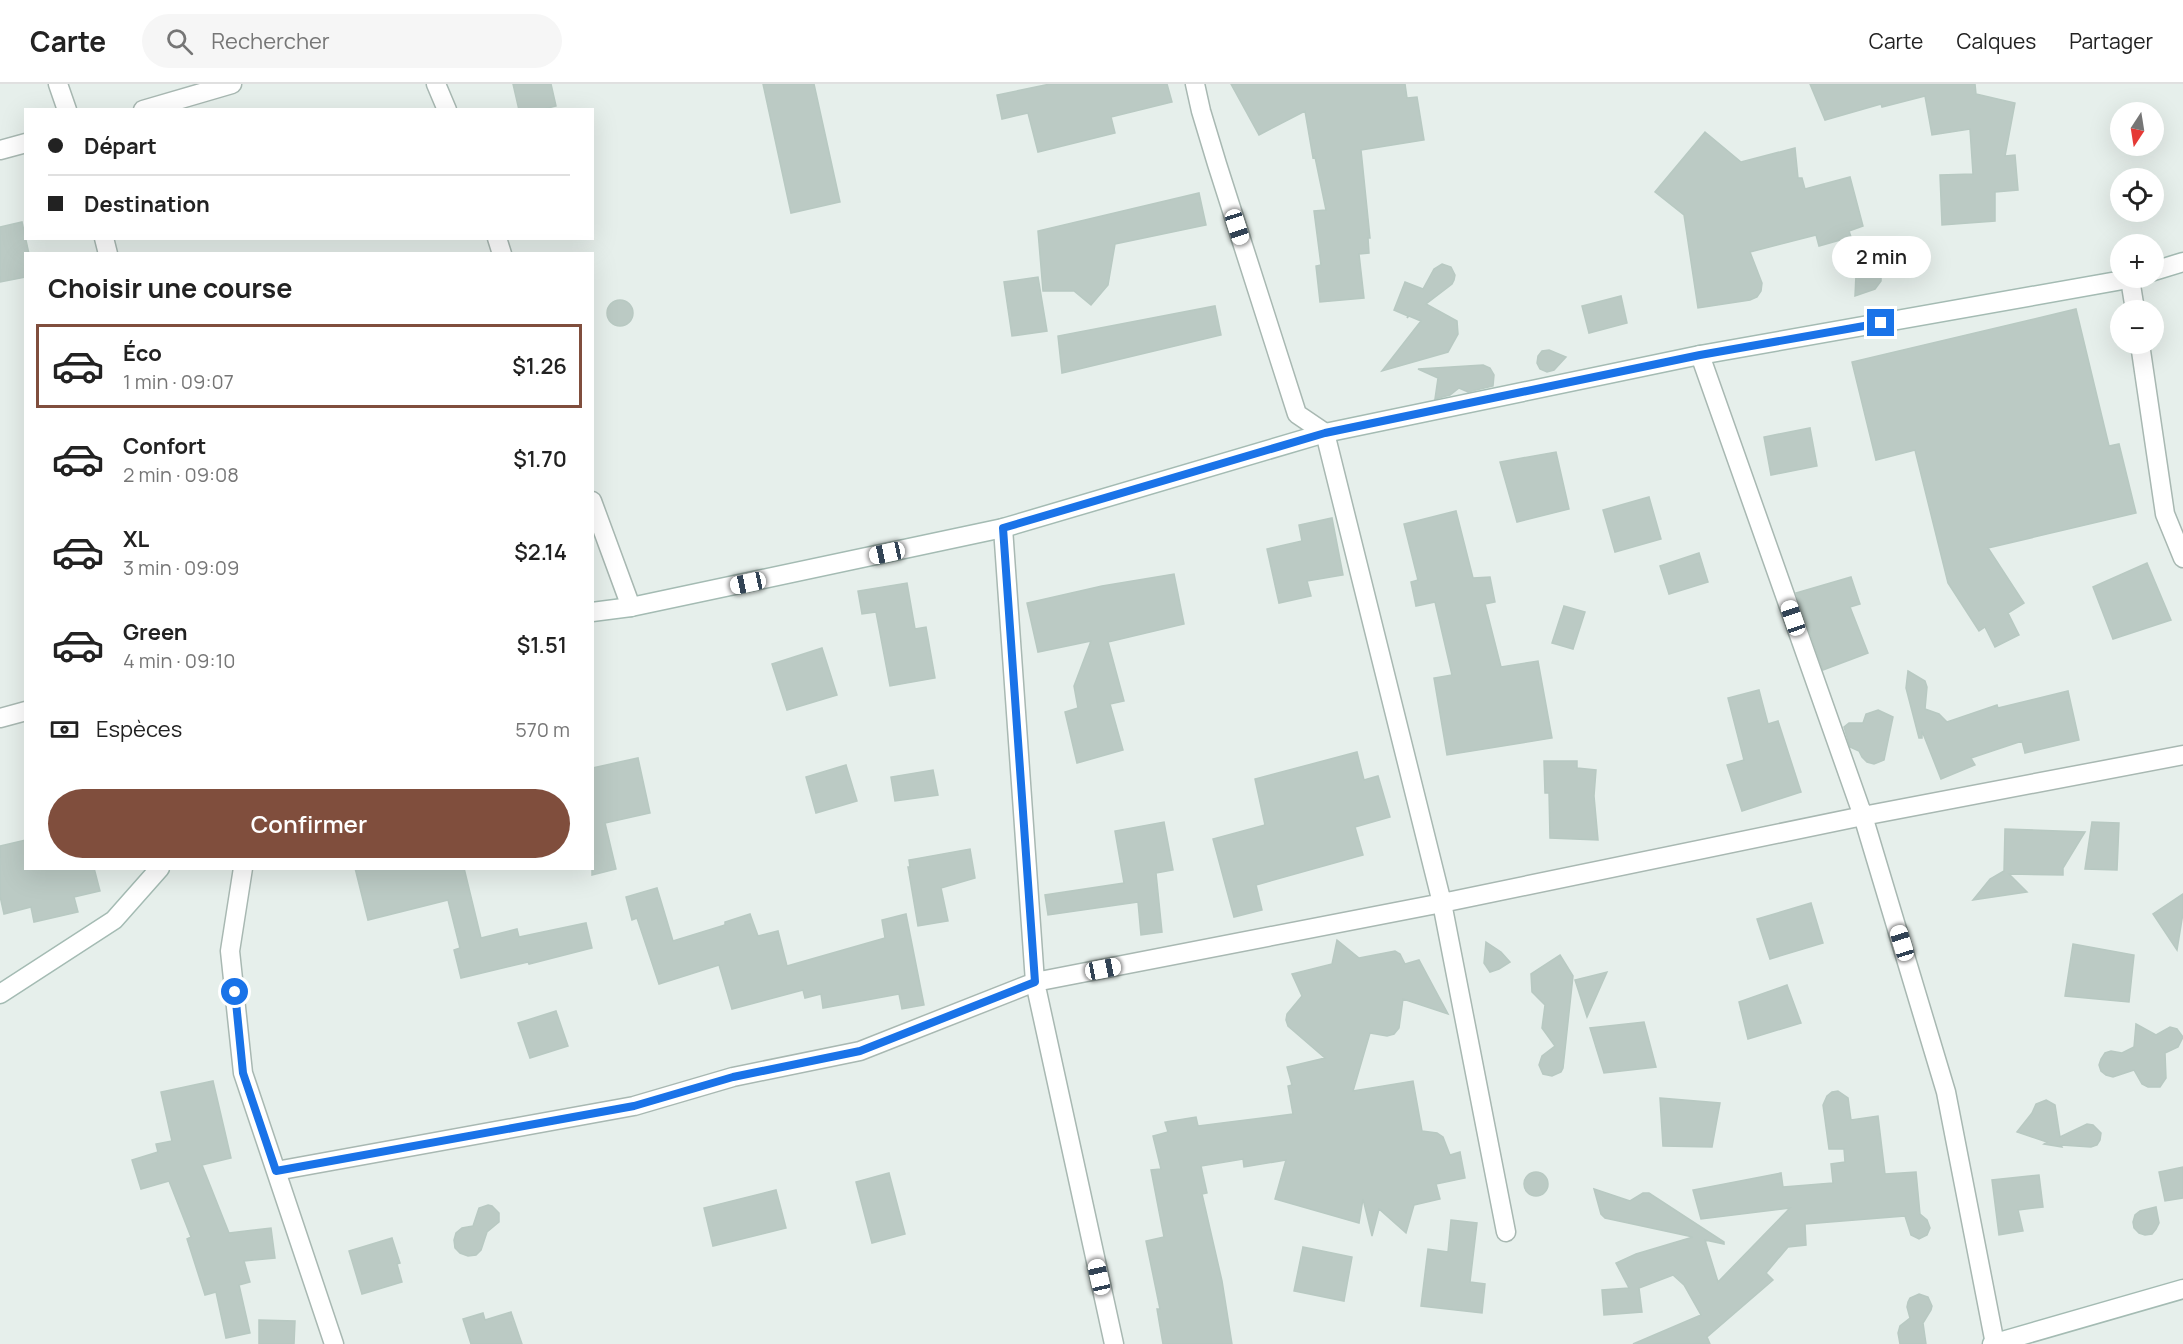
<!DOCTYPE html>
<html lang="fr">
<head>
<meta charset="utf-8">
<style>
  body { margin:0; font-family:Manrope,sans-serif; background:#f6f6f6; color:#222; height:100vh; display:flex; flex-direction:column; font-size:22px; white-space:nowrap }
  * { box-sizing:border-box; margin:0 }
  p { font-size:20px; color:#767676 }
  .icon { flex:none; width:33px; height:33px; fill:none; stroke:currentColor; stroke-width:2; stroke-linecap:round; stroke-linejoin:round }
  .map { position:relative; flex:1; overflow:hidden }
  .details { position:absolute; left:24px; top:168px; width:570px; height:618px; display:flex; flex-direction:column; background:#fff; border-radius:0px; box-shadow:0 6px 24px #0002 }
  .details>* { flex:none }
  .banner { position:absolute; left:24px; top:24px; width:570px; height:132px; border-radius:0px; box-shadow:0 6px 24px #0002; display:grid; align-content:center; height:132px; padding:0 24px; background:#fff }
  .needle { width:39px; rotate:192deg }
  .controls { position:absolute; left:2110px; top:18px; display:grid; gap:12px }
  .controls a { display:grid; place-items:center; width:54px; height:54px; border-radius:50%; background:#fff; box-shadow:0 6px 24px #0002; font-size:30px }
  .end { position:absolute; width:27px; height:27px; margin:-14px; border:8px solid #1a73e8; background:#fff; box-shadow:0 0 0 3px #fff }
  .from { border-radius:50% }
  .bubble { position:absolute; height:42px; border-radius:21px; background:#fff; box-shadow:0 6px 24px #0002; font-size:20px; font-weight:600; line-height:42px; text-align:center }
  .car { position:absolute; width:18px; height:36px; margin:-18px -9px; border-radius:8px; box-shadow:0 0 4px 2px #0007; background:linear-gradient(#fff 24%,#345 0 40%,#fff 0 76%,#345 0 86%,#fff 0) }
  .banner b { display:flex; align-items:center; gap:21px; height:57px; font-size:22px }
  .banner b+b { border-top:2px solid #e0e0e0 }
  .banner i { width:15px; height:15px; background:#222 }
  ul { padding:0; list-style:none }
  li { display:flex; align-items:center; gap:18px; height:84px; margin:0 12px 9px; padding:0 12px; border:3px solid transparent; border-radius:0px }
  li div { flex:1 }
  li b { display:block; font-size:22px }
  li em { font-style:normal; font-weight:600 }
  li.selected { border-color:#804e3d }
  li>.icon { width:54px; height:54px; stroke-width:1.5 }
  h2 { padding:0 24px; font-size:27px; line-height:72px }
  .pay { display:flex; align-items:center; gap:15px; height:66px; padding:0 24px; font-size:22px }
  .pay p { margin-inline-start:auto }
  .cta { display:flex; gap:12px; margin-top:auto; padding:12px 24px }
  .cta a { flex:1; height:69px; border-radius:36px; background:#804e3d; color:#fff; font-size:24px; font-weight:600; line-height:69px; text-align:center }
  header { display:flex; align-items:center; gap:36px; box-sizing:border-box; height:84px; padding:0 30px; background:#fff; border-bottom:2px solid #e0e0e0 }
  header strong { font-size:28px }
  nav { display:flex; gap:33px; margin-inline-start:auto; font-size:21px }
  .search { width:420px; height:54px; background:#f6f6f6; display:flex; align-items:center; gap:15px; box-sizing:border-box; padding:0 21px; border-radius:33px; color:#767676; font-size:22px }
  .map>svg:first-child { display:block }
  .building { fill:#bbcac4; stroke:#b8c9c2; stroke-width:1.5 }
  .lines { fill:none; stroke-linecap:round; stroke-linejoin:round }
  .minor-casing { stroke:#a8b8b2; stroke-width:21 }
  .secondary-casing { stroke:#a4bbb3; stroke-width:21 }
  .minor { stroke:#fff; stroke-width:18 }
  .secondary { stroke:#fff; stroke-width:18 }
  .route { stroke:#1a73e8; stroke-width:8 }
</style>
</head>
<body>
<header>
<strong>Carte</strong>
<div class="search"><svg class="icon" aria-label="search" viewBox="0 0 24 24"><circle cx="10" cy="10" r="6"/><path d="M15 15l6 6"/></svg>Rechercher</div>
<nav><a>Carte</a><a>Calques</a><a>Partager</a></nav>
</header>
<div class="map">
<svg width="2183" height="1260" viewBox="0 0 2183 1260">
  <rect width="100%" height="100%" fill="#e6efeb"/>
  <path class="building" d="M 513,0 L 551,0 L 556,22 L 540,26 L 519,26 Z
    M 763,0 L 814,0 L 840,118 L 791,129 Z
    M 1050,0 L 1167,0 L 1172,18 L 1111,33 L 1115,49 L 1038,68 L 1028,29 L 1002,35 L 997,11 Z
    M 1231,0 L 1405,0 L 1407,14 L 1417,13 L 1424,56 L 1361,66 L 1370,154 L 1368,154 L 1369,169 L 1359,170 L 1364,214 L 1320,218 L 1316,182 L 1321,181 L 1314,127 L 1326,126 L 1315,73 L 1313,74 L 1305,27 L 1259,51 Z
    M 1810,0 L 1975,0 L 1976,10 L 2015,19 L 2005,72 L 2015,71 L 2018,106 L 1995,108 L 1995,137 L 1942,141 L 1940,91 L 1973,90 L 1970,45 L 1932,51 L 1925,12 L 1882,23 L 1881,20 L 1825,36 Z
    M 1705,48 L 1741,78 L 1795,64 L 1798,94 L 1802,94 L 1805,105 L 1850,93 L 1863,142 L 1849,147 L 1851,153 L 1819,162 L 1816,151 L 1750,168 L 1762,199 L 1761,207 L 1757,213 L 1750,216 L 1698,224 L 1684,131 L 1655,108 Z
    M 1199,109 L 1206,141 L 1115,160 L 1108,201 L 1091,221 L 1074,207 L 1043,207 L 1038,147 Z
    M 22,138 L 29,170 L 26,170 L 26,193 L 0,198 L 0,143 Z
    M 1442,180 L 1451,183 L 1455,191 L 1454,196 L 1452,200 L 1426,220 L 1457,237 L 1458,250 L 1448,268 L 1382,287 L 1421,237 L 1409,232 L 1407,234 L 1408,232 L 1394,226 L 1405,198 L 1423,205 L 1434,185 Z
    M 1861,181 L 1876,184 L 1881,192 L 1881,197 L 1875,205 L 1855,212 L 1856,191 Z
    M 1038,193 L 1047,247 L 1012,252 L 1004,198 Z
    M 1621,212 L 1627,239 L 1589,249 L 1582,222 Z
    M607 229a13 13 0 1 1 26 0a13 13 0 1 1-26 0Z
    M 1215,222 L 1221,251 L 1062,289 L 1058,252 Z
    M 2076,225 L 2109,362 L 2119,360 L 2136,429 L 1988,464 L 2024,519 L 2008,529 L 2019,551 L 1995,563 L 1985,543 L 1979,547 L 1948,499 L 1915,366 L 1876,376 L 1852,278 Z
    M 1549,266 L 1566,273 L 1554,286 L 1547,288 L 1540,285 L 1537,279 L 1538,272 L 1542,267 Z
    M 1483,281 L 1490,284 L 1494,291 L 1493,302 L 1468,308 L 1459,304 L 1450,311 L 1435,315 L 1438,294 L 1418,285 Z
    M 1810,344 L 1817,382 L 1771,391 L 1764,353 Z
    M 1556,368 L 1569,425 L 1517,438 L 1500,378 Z
    M 1649,413 L 1661,455 L 1615,468 L 1603,426 Z
    M 1456,427 L 1473,494 L 1490,493 L 1495,518 L 1485,520 L 1501,583 L 1538,577 L 1552,654 L 1447,671 L 1434,594 L 1452,591 L 1435,518 L 1416,522 L 1411,498 L 1418,496 L 1404,440 Z
    M 1332,434 L 1343,491 L 1307,497 L 1311,512 L 1279,519 L 1267,465 L 1302,457 L 1299,441 Z
    M 1699,469 L 1708,498 L 1669,510 L 1660,482 Z
    M 2147,479 L 2171,536 L 2113,555 L 2093,503 Z
    M 1174,490 L 1184,540 L 1108,558 L 1124,617 L 1110,620 L 1123,666 L 1077,679 L 1065,628 L 1078,624 L 1074,602 L 1091,557 L 1038,568 L 1027,519 L 1102,502 Z
    M 1851,493 L 1860,520 L 1850,523 L 1868,569 L 1823,586 L 1796,509 Z
    M 907,499 L 915,545 L 926,543 L 935,594 L 890,602 L 876,528 L 862,530 L 858,507 Z
    M 1564,522 L 1585,528 L 1573,565 L 1552,559 Z
    M 822,564 L 837,611 L 787,626 L 772,580 Z
    M 1908,587 L 1925,597 L 1927,603 L 1925,625 L 1939,630 L 1947,638 L 1997,621 L 1998,624 L 2068,607 L 2079,656 L 2025,669 L 2022,657 L 1971,674 L 1975,681 L 1941,695 L 1922,647 L 1922,654 L 1919,654 L 1906,604 Z
    M 1759,606 L 1768,640 L 1778,637 L 1801,708 L 1742,727 L 1727,681 L 1744,676 L 1728,614 Z
    M 1878,626 L 1893,633 L 1884,676 L 1874,680 L 1867,678 L 1862,673 L 1859,667 L 1850,663 L 1844,643 L 1849,639 L 1863,639 L 1866,630 Z
    M 1357,668 L 1364,696 L 1378,692 L 1390,733 L 1355,743 L 1363,771 L 1256,801 L 1262,826 L 1234,833 L 1213,755 L 1265,741 L 1255,695 Z
    M 638,674 L 650,729 L 605,739 L 616,785 L 592,791 L 592,684 Z
    M 1544,677 L 1577,677 L 1577,684 L 1596,686 L 1594,712 L 1598,756 L 1550,754 L 1549,709 L 1545,709 Z
    M 846,681 L 857,717 L 816,729 L 806,693 Z
    M 933,686 L 938,711 L 895,717 L 891,693 Z
    M 1164,738 L 1173,786 L 1156,789 L 1162,848 L 1141,851 L 1138,818 L 1048,831 L 1045,811 L 1124,799 L 1115,747 Z
    M 2092,738 L 2119,739 L 2117,786 L 2085,785 Z
    M 2005,745 L 2085,748 L 2063,784 L 2063,791 L 2009,790 L 2027,808 L 1973,816 L 1990,795 L 2004,787 Z
    M 26,756 L 26,784 L 94,784 L 100,807 L 74,813 L 78,828 L 34,838 L 31,823 L 4,830 L 0,812 L 0,762 Z
    M 970,765 L 975,794 L 941,804 L 948,837 L 918,842 L 908,783 L 910,783 L 909,776 Z
    M 355,784 L 464,784 L 481,854 L 517,845 L 519,853 L 586,839 L 592,864 L 529,880 L 528,878 L 461,894 L 454,866 L 460,864 L 448,816 L 368,836 Z
    M 657,804 L 673,857 L 725,841 L 725,838 L 750,830 L 758,852 L 778,847 L 787,882 L 885,854 L 882,836 L 906,830 L 924,921 L 902,925 L 899,910 L 823,924 L 821,910 L 805,914 L 803,906 L 732,925 L 719,881 L 659,900 L 637,834 L 632,836 L 626,813 Z
    M 2183,810 L 2183,829 L 2177,866 L 2153,830 Z
    M 1811,819 L 1823,859 L 1770,875 L 1757,835 Z
    M 1337,856 L 1359,874 L 1395,867 L 1400,870 L 1405,880 L 1419,876 L 1448,930 L 1403,915 L 1399,944 L 1394,950 L 1387,952 L 1370,949 L 1353,1007 L 1413,997 L 1422,1047 L 1437,1049 L 1443,1053 L 1450,1071 L 1460,1068 L 1465,1094 L 1436,1100 L 1440,1115 L 1414,1121 L 1406,1149 L 1379,1125 L 1372,1152 L 1363,1115 L 1359,1139 L 1275,1115 L 1286,1076 L 1244,1083 L 1243,1075 L 1201,1082 L 1207,1109 L 1202,1110 L 1222,1197 L 1232,1260 L 1163,1260 L 1157,1225 L 1160,1225 L 1146,1157 L 1164,1153 L 1151,1086 L 1161,1085 L 1153,1052 L 1168,1048 L 1165,1038 L 1196,1033 L 1198,1042 L 1293,1030 L 1288,1002 L 1292,1001 L 1287,983 L 1325,974 L 1288,942 L 1286,936 L 1287,930 L 1302,912 L 1292,890 L 1332,880 Z
    M 1486,858 L 1501,868 L 1510,878 L 1499,885 L 1490,888 L 1484,879 Z
    M 2073,860 L 2134,871 L 2129,918 L 2065,912 Z
    M 1560,871 L 1573,892 L 1563,984 L 1561,988 L 1552,992 L 1543,990 L 1539,981 L 1542,972 L 1555,962 L 1542,944 L 1545,921 L 1532,908 L 1531,890 Z
    M 1607,888 L 1587,933 L 1575,896 Z
    M 1787,901 L 1801,939 L 1748,955 L 1739,918 Z
    M 556,927 L 568,962 L 530,974 L 518,939 Z
    M 1644,938 L 1656,983 L 1604,989 L 1590,944 Z
    M 2136,940 L 2156,951 L 2170,943 L 2177,945 L 2183,953 L 2178,963 L 2165,969 L 2166,994 L 2160,1003 L 2148,1003 L 2142,1000 L 2134,986 L 2113,993 L 2106,991 L 2101,987 L 2099,981 L 2101,975 L 2105,969 L 2111,967 L 2122,969 L 2134,963 Z
    M 213,997 L 231,1074 L 202,1081 L 229,1149 L 271,1144 L 275,1174 L 244,1177 L 250,1198 L 239,1201 L 250,1249 L 226,1254 L 216,1208 L 205,1211 L 187,1155 L 191,1153 L 169,1097 L 141,1105 L 132,1076 L 158,1068 L 156,1060 L 172,1057 L 161,1008 Z
    M 1838,1007 L 1848,1014 L 1851,1036 L 1878,1032 L 1885,1090 L 1916,1088 L 1920,1130 L 1927,1136 L 1930,1144 L 1927,1151 L 1919,1155 L 1911,1151 L 1905,1132 L 1805,1140 L 1806,1161 L 1788,1163 L 1766,1189 L 1773,1196 L 1707,1253 L 1710,1260 L 1633,1260 L 1701,1231 L 1684,1201 L 1673,1191 L 1639,1204 L 1642,1228 L 1604,1231 L 1602,1206 L 1629,1204 L 1616,1179 L 1636,1170 L 1693,1153 L 1605,1134 L 1601,1130 L 1594,1105 L 1630,1117 L 1643,1109 L 1649,1109 L 1724,1158 L 1724,1160 L 1705,1156 L 1718,1198 L 1790,1124 L 1701,1135 L 1693,1106 L 1781,1089 L 1783,1103 L 1833,1099 L 1831,1080 L 1845,1078 L 1844,1065 L 1829,1065 L 1823,1021 L 1827,1012 L 1832,1008 Z
    M 1660,1014 L 1720,1019 L 1712,1063 L 1663,1062 Z
    M 2046,1016 L 2055,1021 L 2060,1053 L 2087,1040 L 2093,1041 L 2101,1049 L 2100,1056 L 2097,1061 L 2091,1063 L 2061,1061 L 2062,1063 L 2044,1060 L 2047,1058 L 2017,1048 L 2032,1029 L 2036,1020 Z
    M 2183,1083 L 2183,1114 L 2165,1117 L 2159,1088 Z
    M1524 1100a12 12 0 1 1 24 0a12 12 0 1 1-24 0Z
    M 889,1089 L 905,1150 L 872,1159 L 856,1098 Z
    M 2039,1091 L 2043,1123 L 2018,1126 L 2023,1147 L 1999,1151 L 1992,1096 Z
    M 776,1106 L 786,1144 L 713,1162 L 704,1124 Z
    M 488,1121 L 492,1122 L 499,1129 L 499,1138 L 487,1148 L 481,1166 L 476,1171 L 468,1172 L 460,1169 L 455,1164 L 454,1156 L 456,1149 L 462,1144 L 473,1142 L 479,1124 Z
    M 2156,1123 L 2159,1139 L 2156,1145 L 2152,1150 L 2145,1151 L 2139,1149 L 2134,1144 L 2133,1138 L 2135,1131 L 2140,1127 Z
    M 1451,1136 L 1477,1139 L 1470,1198 L 1485,1200 L 1482,1229 L 1421,1222 L 1428,1165 L 1448,1168 Z
    M 392,1154 L 400,1179 L 397,1180 L 402,1198 L 362,1210 L 349,1167 Z
    M 1303,1163 L 1352,1173 L 1344,1217 L 1294,1207 Z
    M 1919,1210 L 1928,1213 L 1932,1222 L 1931,1226 L 1923,1239 L 1926,1260 L 1900,1260 L 1898,1249 L 1900,1242 L 1910,1234 L 1907,1223 L 1908,1218 L 1910,1214 Z
    M 511,1228 L 522,1260 L 471,1260 L 463,1235 L 483,1229 L 485,1236 Z
    M 259,1236 L 295,1237 L 294,1260 L 259,1260 Z"/>
  <g class="lines">
    <g class="minor-casing">
      <path id="minor" d="M 58,0 L 67,26
        M 436,0 L 447,26
        M 1195,0 L 1201,27 L 1217,80 L 1297,330 L 1325,349 L 1442,819 L 1506,1148
        M 143,26 L 232,0
        M 0,66 L 26,59
        M 104,154 L 108,170
        M 497,154 L 502,170
        M 2130,195 L 2135,226
        M 2140,260 L 2165,430 L 2183,474
        M 1700,271 L 1863,732 L 1946,1008 L 1995,1260
        M 592,417 L 631,523
        M 1003,444 L 1035,898 L 1114,1260
        M 0,634 L 26,627
        M 243,784 L 230,867 L 243,989 L 334,1260
        M 276,1087 L 634,1022 L 733,993 L 860,967 L 1035,898 L 1442,819 L 1863,732 L 2183,671"/>
    </g>
    <g class="secondary-casing">
      <path id="secondary" d="M 2154,187 L 2183,178
        M 592,528 L 631,523 L 1003,444 L 1325,349 L 1700,271 L 2134,194
        M 0,910 L 114,836 L 160,784
        M 1992,1260 L 2183,1205"/>
    </g>
    <use href="#minor" class="minor"/>
    <use href="#secondary" class="secondary"/>
  </g>
  <g class="lines">
    <path class="route" d="M 235,908 L 243,989 L 276,1087 L 634,1022 L 733,993 L 860,967 L 1035,898 L 1003,444 L 1325,349 L 1700,271 L 1881,239"/>
  </g>
</svg>
<div class="controls">
<a><svg class="needle" viewBox="-14 -14 28 28"><path d="M0-13l5 13h-10z" fill="#e53935"/><path d="M0 13l5-13h-10z" fill="#767676"/></svg></a>
<a><svg class="icon" aria-label="locate" viewBox="0 0 24 24"><circle cx="12" cy="12" r="6"/><path d="M12 2v4M12 18v4M2 12h4M18 12h4"/></svg></a>
<a>+</a>
<a>−</a>
</div>
<i class="end from" style="left:235px;top:908px"></i>
<i class="end" style="left:1881px;top:239px"></i>
<div class="bubble" style="left:1832px;top:152px;width:99px">2 min</div>
<i class="car" style="left:1237px;top:143px;rotate:162deg"></i>
<i class="car" style="left:887px;top:469px;rotate:258deg"></i>
<i class="car" style="left:748px;top:499px;rotate:258deg"></i>
<i class="car" style="left:1793px;top:534px;rotate:341deg"></i>
<i class="car" style="left:1902px;top:859px;rotate:343deg"></i>
<i class="car" style="left:1103px;top:885px;rotate:79deg"></i>
<i class="car" style="left:1099px;top:1193px;rotate:347deg"></i>
<div class="banner">
<b><i class="from"></i>Départ</b>
<b><i></i>Destination</b>
</div>
<section class="details">
<h2>Choisir une course</h2>
<ul>
<li class="selected"><svg class="icon" aria-label="car" viewBox="0 0 24 24"><path d="M5 17H2v-5l4-1 3-4h7l3 4 3 1v5h-3M9 17h6M6 11h13"/><circle cx="7" cy="17" r="2"/><circle cx="17" cy="17" r="2"/></svg><div><b>Éco</b><p>1 min · 09:07</p></div><em>$1.26</em></li>
<li><svg class="icon" aria-label="car" viewBox="0 0 24 24"><path d="M5 17H2v-5l4-1 3-4h7l3 4 3 1v5h-3M9 17h6M6 11h13"/><circle cx="7" cy="17" r="2"/><circle cx="17" cy="17" r="2"/></svg><div><b>Confort</b><p>2 min · 09:08</p></div><em>$1.70</em></li>
<li><svg class="icon" aria-label="car" viewBox="0 0 24 24"><path d="M5 17H2v-5l4-1 3-4h7l3 4 3 1v5h-3M9 17h6M6 11h13"/><circle cx="7" cy="17" r="2"/><circle cx="17" cy="17" r="2"/></svg><div><b>XL</b><p>3 min · 09:09</p></div><em>$2.14</em></li>
<li><svg class="icon" aria-label="car" viewBox="0 0 24 24"><path d="M5 17H2v-5l4-1 3-4h7l3 4 3 1v5h-3M9 17h6M6 11h13"/><circle cx="7" cy="17" r="2"/><circle cx="17" cy="17" r="2"/></svg><div><b>Green</b><p>4 min · 09:10</p></div><em>$1.51</em></li>
</ul>
<div class="pay"><svg class="icon" aria-label="cash" viewBox="0 0 24 24"><path d="M3 7h18v10H3z"/><circle cx="12" cy="12" r="2"/></svg>Espèces<p>570 m</p></div>
<div class="cta"><a>Confirmer</a></div>
</section>
</div>
</body>
</html>
